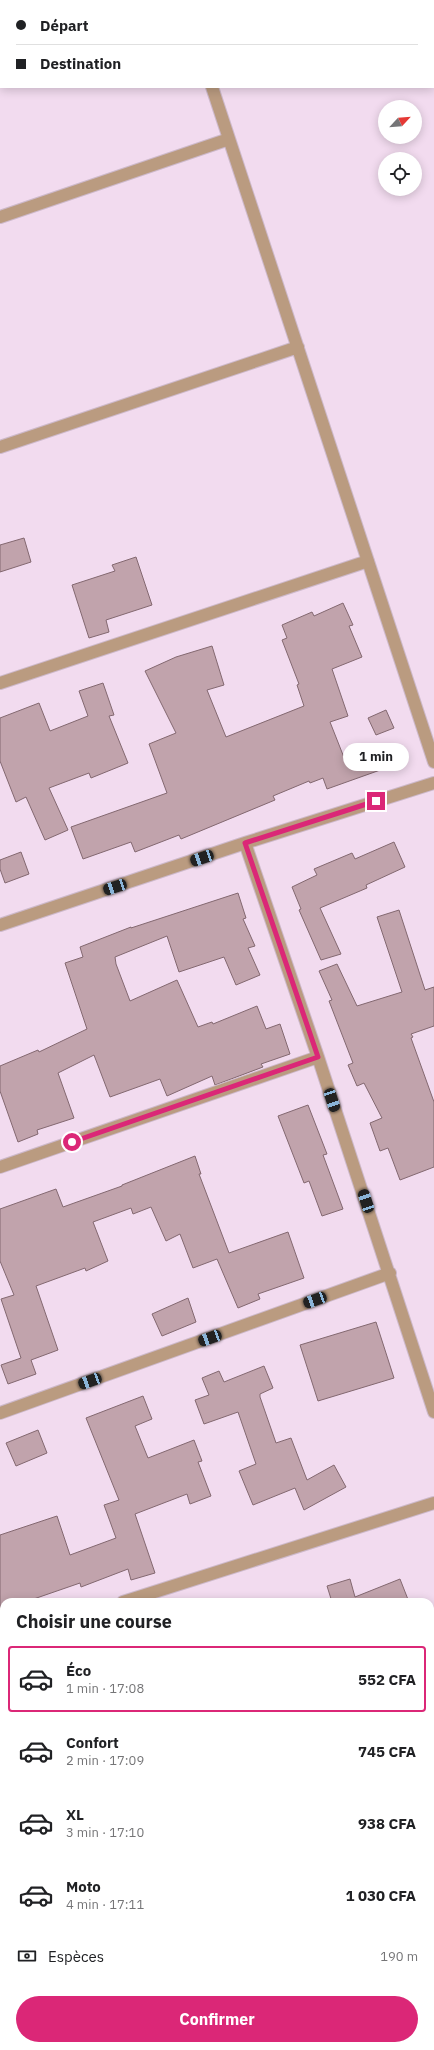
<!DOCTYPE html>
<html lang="fr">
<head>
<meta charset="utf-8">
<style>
  body { margin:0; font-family:"IBM Plex Sans",sans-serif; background:#f6f6f6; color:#202124; height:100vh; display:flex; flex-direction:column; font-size:15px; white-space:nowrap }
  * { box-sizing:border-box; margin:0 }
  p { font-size:13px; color:#757577 }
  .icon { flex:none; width:22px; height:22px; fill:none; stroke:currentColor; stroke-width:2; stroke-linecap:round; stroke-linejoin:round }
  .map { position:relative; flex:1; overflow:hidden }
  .sheet { position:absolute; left:0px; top:1598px; width:434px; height:452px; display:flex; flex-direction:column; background:#fff; border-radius:12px 12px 0 0; box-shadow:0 2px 10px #0003 }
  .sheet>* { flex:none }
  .top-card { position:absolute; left:0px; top:0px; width:434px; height:88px; box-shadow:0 2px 10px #0003; display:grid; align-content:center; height:88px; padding:0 16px; background:#fff }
  .needle { width:26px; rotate:64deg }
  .fabs { position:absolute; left:378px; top:100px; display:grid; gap:8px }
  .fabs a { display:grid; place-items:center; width:44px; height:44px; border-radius:50%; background:#fff; box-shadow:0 2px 10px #0003; font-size:20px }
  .end { position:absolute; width:18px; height:18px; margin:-9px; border:5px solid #db2777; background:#fff; box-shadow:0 0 0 2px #fff }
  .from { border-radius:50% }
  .bubble { position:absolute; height:28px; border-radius:14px; background:#fff; box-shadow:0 2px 10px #0003; font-size:13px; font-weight:700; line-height:28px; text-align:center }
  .car { position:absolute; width:12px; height:24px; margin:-12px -6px; border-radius:5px; box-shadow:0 0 3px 1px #0007; background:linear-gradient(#222 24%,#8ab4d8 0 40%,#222 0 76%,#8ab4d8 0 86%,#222 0) }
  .top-card b { display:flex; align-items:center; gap:14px; height:38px; font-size:15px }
  .top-card b+b { border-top:1px solid #e0e0e0 }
  .top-card i { width:10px; height:10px; background:#202124 }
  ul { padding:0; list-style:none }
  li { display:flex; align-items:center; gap:12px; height:66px; margin:0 8px 6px; padding:0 8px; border:2px solid transparent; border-radius:4px }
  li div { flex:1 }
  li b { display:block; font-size:15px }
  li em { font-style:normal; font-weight:700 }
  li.current { border-color:#db2777 }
  li>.icon { width:36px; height:36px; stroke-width:1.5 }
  h2 { padding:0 16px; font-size:18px; line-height:48px }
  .pay { display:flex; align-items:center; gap:10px; height:44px; padding:0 16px; font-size:15px }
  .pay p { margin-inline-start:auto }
  .action { display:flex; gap:8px; margin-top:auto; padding:8px 16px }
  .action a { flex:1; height:46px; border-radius:24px; background:#db2777; color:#fff; font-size:16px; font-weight:700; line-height:46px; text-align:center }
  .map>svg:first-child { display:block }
  .building { fill:#c1a3ac; stroke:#836870 }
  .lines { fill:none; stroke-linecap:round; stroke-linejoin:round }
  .street-casing { stroke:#cdb9ca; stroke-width:14 }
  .secondary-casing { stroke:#cdb9ca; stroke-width:14 }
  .street { stroke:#ba9b80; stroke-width:12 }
  .secondary { stroke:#a5774f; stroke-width:12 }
  .route { stroke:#db2777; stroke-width:5 }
</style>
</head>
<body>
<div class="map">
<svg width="434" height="2050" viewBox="0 0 434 2050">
  <rect width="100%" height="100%" fill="#f2dbef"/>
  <path class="building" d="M 24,538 L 31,562 L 0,572 L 0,545 Z
    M 136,557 L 152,605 L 106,620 L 109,632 L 89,638 L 72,585 L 115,571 L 112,565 Z
    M 343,603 L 353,625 L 349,626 L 362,657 L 332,669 L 348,716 L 330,722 L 345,760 L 390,744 L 397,764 L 327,789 L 323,778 L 310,783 L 309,781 L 273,796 L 275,800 L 181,839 L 179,835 L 135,852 L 131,842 L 83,859 L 71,827 L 167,793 L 149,744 L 176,733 L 145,671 L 176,657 L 212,646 L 224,685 L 207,690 L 226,737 L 304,706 L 297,685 L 299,684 L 282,640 L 287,638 L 282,625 L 312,612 L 314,616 Z
    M 103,683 L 114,715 L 109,716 L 128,763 L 91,778 L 89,773 L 49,788 L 68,830 L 45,840 L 26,797 L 16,802 L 0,761 L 0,718 L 39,703 L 50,731 L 88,716 L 79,691 Z
    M 386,710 L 394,728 L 376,735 L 368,718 Z
    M 394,842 L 405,867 L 366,885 L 367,888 L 320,908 L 341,954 L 321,960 L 299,910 L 301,909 L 292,887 L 317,875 L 314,869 L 352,853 L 355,859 Z
    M 21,852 L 29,874 L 5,883 L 0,869 L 0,860 Z
    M 238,893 L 246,918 L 243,919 L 255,946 L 248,948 L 260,975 L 236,985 L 224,957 L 179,972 L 167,936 L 115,957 L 116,964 L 130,1001 L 177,980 L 198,1027 L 212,1022 L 213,1024 L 257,1006 L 266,1029 L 280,1024 L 290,1054 L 261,1064 L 263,1067 L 215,1085 L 212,1076 L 167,1096 L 160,1079 L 110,1097 L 94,1055 L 58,1073 L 74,1118 L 37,1130 L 38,1134 L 18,1142 L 0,1091 L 0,1066 L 38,1050 L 39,1052 L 87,1029 L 65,963 L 83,957 L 80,947 L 131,927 L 131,928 Z
    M 399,910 L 425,990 L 434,987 L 434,1026 L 411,1034 L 413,1037 L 411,1038 L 434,1102 L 434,1167 L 400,1180 L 388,1148 L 380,1151 L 370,1123 L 382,1118 L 364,1083 L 357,1086 L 348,1065 L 353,1063 L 329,1001 L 332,1000 L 319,971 L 337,964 L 357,1006 L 402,992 L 377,917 Z
    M 308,1105 L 327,1154 L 323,1155 L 343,1209 L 322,1216 L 309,1181 L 304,1183 L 278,1116 Z
    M 195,1156 L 201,1174 L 199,1174 L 229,1253 L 288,1232 L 304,1278 L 258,1294 L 260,1299 L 238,1308 L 217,1259 L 193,1268 L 180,1234 L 166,1241 L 151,1207 L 133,1214 L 131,1208 L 93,1222 L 108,1261 L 86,1271 L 85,1268 L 36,1286 L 58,1350 L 31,1360 L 36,1374 L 8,1384 L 1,1365 L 21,1358 L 1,1299 L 14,1295 L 0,1261 L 0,1209 L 56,1189 L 63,1207 L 122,1186 L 122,1185 Z
    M 188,1298 L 196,1322 L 162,1336 L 152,1314 Z
    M 376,1322 L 394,1378 L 318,1401 L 300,1345 Z
    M 264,1366 L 273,1388 L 260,1394 L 260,1397 L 276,1443 L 291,1438 L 307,1480 L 334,1465 L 346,1487 L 304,1510 L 295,1488 L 253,1505 L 239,1471 L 256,1464 L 238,1412 L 204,1424 L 195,1400 L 209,1395 L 202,1378 L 219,1371 L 224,1382 Z
    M 143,1396 L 152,1419 L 135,1426 L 148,1458 L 194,1440 L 202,1461 L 198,1462 L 211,1496 L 190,1504 L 187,1494 L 135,1514 L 155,1573 L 131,1580 L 128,1569 L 81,1587 L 80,1583 L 25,1602 L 4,1602 L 4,1609 L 0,1611 L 0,1535 L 57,1516 L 70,1555 L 116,1538 L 104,1505 L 119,1500 L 86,1418 Z
    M 38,1430 L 47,1453 L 16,1466 L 6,1443 Z
    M 350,1579 L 355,1597 L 400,1579 L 409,1602 L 332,1602 L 327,1586 Z"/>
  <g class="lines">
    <g class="street-casing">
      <path id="street" d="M 184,0 L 184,1
        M 212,87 L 434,762
        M 0,217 L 229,139
        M 0,447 L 298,347
        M 0,683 L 368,561
        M 245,843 L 318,1057 L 434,1412
        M 0,925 L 245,843 L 434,783
        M 0,1167 L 318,1057
        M 0,1413 L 390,1273
        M 123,1602 L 434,1503
        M 0,1641 L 4,1640
        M 364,2046 L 365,2050
        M 225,2050 L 237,2046"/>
    </g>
    <g class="secondary-casing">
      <path id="secondary" d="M 430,1764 L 434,1763
        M 0,1905 L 4,1903"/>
    </g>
    <use href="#street" class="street"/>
    <use href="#secondary" class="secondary"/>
  </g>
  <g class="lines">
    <path class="route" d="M 72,1142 L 318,1057 L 245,843 L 376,801"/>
  </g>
</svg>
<div class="fabs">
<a><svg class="needle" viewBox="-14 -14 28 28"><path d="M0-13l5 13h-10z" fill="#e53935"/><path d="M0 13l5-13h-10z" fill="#757577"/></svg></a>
<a><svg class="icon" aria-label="locate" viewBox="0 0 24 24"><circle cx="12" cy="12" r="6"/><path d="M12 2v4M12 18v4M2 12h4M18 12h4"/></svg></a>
</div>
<i class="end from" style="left:72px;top:1142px"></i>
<i class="end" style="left:376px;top:801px"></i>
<div class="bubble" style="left:343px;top:743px;width:66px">1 min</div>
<i class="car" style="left:202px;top:858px;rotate:251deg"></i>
<i class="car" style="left:115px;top:887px;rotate:252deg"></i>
<i class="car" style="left:332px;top:1100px;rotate:162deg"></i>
<i class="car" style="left:366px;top:1201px;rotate:342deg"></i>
<i class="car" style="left:315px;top:1300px;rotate:250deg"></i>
<i class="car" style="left:210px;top:1338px;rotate:250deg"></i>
<i class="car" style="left:90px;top:1381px;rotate:250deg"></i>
<div class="top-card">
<b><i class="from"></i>Départ</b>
<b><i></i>Destination</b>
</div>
<section class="sheet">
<h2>Choisir une course</h2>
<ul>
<li class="current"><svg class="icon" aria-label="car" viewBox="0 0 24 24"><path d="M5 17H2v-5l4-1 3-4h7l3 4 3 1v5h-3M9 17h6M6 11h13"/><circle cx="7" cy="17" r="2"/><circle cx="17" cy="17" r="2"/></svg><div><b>Éco</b><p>1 min · 17:08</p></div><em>552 CFA</em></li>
<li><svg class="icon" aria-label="car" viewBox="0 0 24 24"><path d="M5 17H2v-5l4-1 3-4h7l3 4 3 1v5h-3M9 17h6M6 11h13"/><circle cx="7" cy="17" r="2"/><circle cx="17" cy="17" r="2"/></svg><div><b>Confort</b><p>2 min · 17:09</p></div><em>745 CFA</em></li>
<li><svg class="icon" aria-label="car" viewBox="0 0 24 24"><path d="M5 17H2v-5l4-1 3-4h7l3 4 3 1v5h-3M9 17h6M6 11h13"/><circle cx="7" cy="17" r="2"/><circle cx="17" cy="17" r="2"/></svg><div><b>XL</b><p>3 min · 17:10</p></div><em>938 CFA</em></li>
<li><svg class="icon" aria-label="car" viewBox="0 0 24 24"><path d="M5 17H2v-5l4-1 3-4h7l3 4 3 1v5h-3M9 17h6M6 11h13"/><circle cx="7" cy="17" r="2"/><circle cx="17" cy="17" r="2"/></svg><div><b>Moto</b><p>4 min · 17:11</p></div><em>1 030 CFA</em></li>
</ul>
<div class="pay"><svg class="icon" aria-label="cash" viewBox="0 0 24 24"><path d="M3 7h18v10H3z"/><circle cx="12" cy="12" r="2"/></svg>Espèces<p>190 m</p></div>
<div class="action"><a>Confirmer</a></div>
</section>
</div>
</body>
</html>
